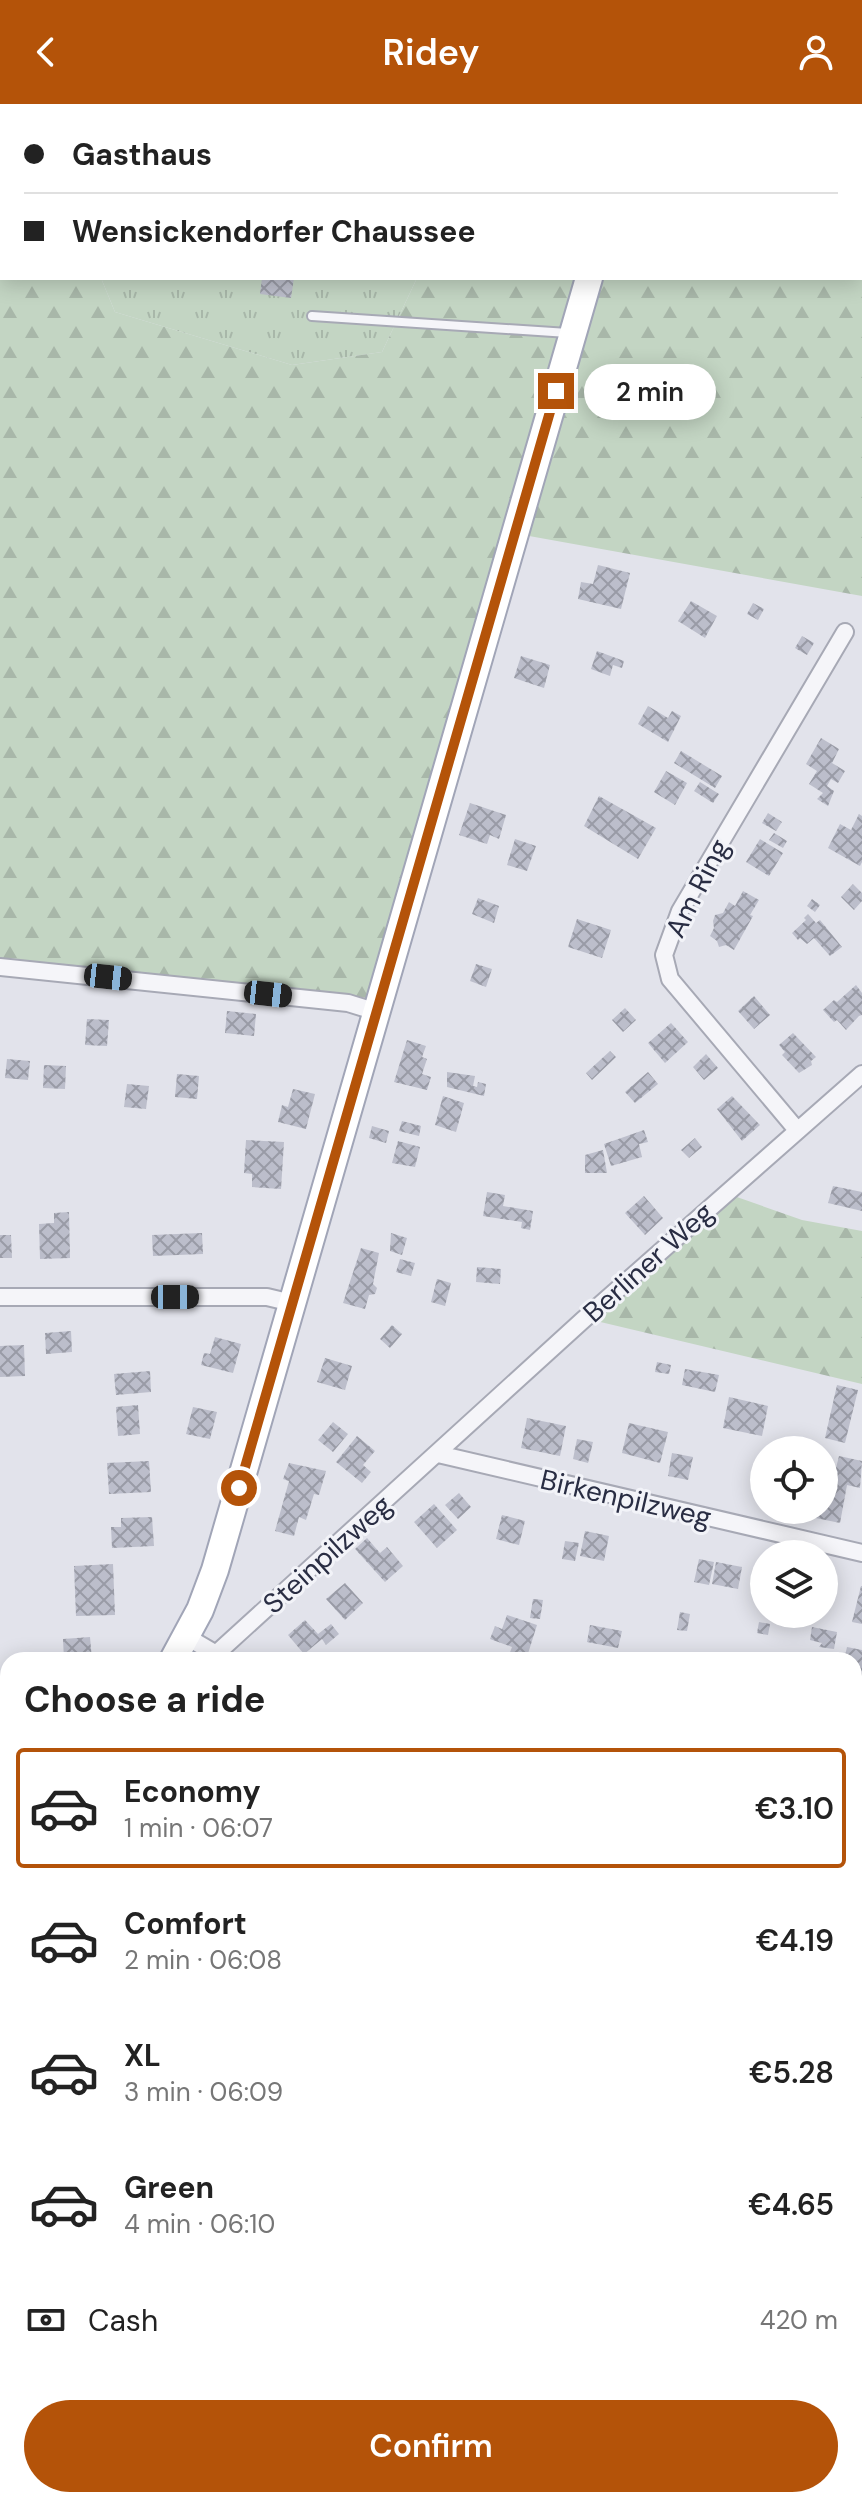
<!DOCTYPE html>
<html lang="en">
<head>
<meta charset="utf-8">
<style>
  body { margin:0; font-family:"DM Sans",sans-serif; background:#f6f6f6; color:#222; height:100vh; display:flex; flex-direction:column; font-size:30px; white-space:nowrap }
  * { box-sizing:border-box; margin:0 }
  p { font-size:26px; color:#767676 }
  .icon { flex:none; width:44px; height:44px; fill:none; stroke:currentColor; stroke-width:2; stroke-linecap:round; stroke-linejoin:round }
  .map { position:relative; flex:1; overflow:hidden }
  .panel { position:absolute; left:0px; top:1548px; width:862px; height:856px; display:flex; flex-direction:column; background:#fff; border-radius:24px 24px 0 0; box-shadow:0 4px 20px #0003 }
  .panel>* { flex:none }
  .hud { position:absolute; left:0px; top:0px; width:862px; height:176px; box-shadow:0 4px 20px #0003; display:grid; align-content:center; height:176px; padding:0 24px; background:#fff }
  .buttons { position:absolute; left:750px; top:1332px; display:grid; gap:16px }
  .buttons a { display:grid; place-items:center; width:88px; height:88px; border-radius:50%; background:#fff; box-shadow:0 4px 20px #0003; font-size:40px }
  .end { position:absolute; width:36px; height:36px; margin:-18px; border:10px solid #b45309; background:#fff; box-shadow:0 0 0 4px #fff }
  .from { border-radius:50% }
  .bubble { position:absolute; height:56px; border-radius:28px; background:#fff; box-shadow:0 4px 20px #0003; font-size:26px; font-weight:600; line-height:56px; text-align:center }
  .car { position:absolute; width:24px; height:48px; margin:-24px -12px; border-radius:10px; box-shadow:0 0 6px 2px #0007; background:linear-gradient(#222 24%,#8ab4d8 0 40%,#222 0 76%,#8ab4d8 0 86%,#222 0) }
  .hud b { display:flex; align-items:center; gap:28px; height:76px; font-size:30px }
  .hud b+b { border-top:2px solid #e0e0e0 }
  .hud i { width:20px; height:20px; background:#222 }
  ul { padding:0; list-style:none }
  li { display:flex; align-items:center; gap:24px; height:120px; margin:0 16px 12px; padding:0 8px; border:4px solid transparent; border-radius:8px }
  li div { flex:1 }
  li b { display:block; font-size:30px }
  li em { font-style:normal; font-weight:600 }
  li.active { border-color:#b45309 }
  li>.icon { width:72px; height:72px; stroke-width:1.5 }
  h2 { padding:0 24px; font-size:36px; line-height:96px }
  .pay { display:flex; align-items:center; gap:20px; height:88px; padding:0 24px; font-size:30px }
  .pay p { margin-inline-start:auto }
  .action { display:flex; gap:16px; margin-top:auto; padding:16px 24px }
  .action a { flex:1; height:92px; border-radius:48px; background:#b45309; color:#fff; font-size:32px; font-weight:600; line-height:92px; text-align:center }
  header { display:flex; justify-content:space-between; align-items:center; height:104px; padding:0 24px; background:#b45309; color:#fff; font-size:36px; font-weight:600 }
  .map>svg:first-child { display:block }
  .grass { fill:url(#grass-tufts) }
  .forest { fill:url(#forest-firs) }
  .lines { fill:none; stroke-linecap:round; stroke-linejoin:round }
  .stream { stroke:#9ca8cb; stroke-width:5 }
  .building { fill:url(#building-cross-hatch) }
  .service-casing { stroke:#a7a9b5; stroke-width:12 }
  .minor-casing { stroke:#a7a9b5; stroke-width:20 }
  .primary-casing { stroke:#a1a5b7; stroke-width:30 }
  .service { stroke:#f5f5f9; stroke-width:8 }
  .minor { stroke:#f5f5f9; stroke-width:16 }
  .primary { stroke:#fff; stroke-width:26 }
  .route { stroke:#b45309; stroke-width:10 }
  .labels { text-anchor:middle; stroke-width:6; stroke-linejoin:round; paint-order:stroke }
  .street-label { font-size:28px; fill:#292d43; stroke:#f2f3f8 }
</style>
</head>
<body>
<header><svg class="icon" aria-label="back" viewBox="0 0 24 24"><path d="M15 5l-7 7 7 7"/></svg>Ridey<svg class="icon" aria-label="person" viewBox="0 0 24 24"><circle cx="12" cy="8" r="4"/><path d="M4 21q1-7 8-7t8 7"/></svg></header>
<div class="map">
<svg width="862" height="2404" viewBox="0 0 862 2404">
  <defs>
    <pattern id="grass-tufts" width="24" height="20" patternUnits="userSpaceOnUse" patternTransform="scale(2)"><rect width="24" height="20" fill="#c3d5c3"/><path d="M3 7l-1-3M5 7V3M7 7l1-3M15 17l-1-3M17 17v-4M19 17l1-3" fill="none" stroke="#a8b7a9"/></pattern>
    <pattern id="forest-firs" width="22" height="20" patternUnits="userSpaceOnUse" patternTransform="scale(2)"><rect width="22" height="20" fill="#c3d5c3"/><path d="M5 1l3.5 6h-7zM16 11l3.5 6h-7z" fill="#a8b7a9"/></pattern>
    <pattern id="building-cross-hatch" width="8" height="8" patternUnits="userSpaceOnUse" patternTransform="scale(2)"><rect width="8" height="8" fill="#bcbecb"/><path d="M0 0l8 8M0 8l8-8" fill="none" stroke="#999ba6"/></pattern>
  </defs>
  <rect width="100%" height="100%" fill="#e2e3eb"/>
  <path class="grass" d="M 785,0 L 862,0 L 862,111 L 860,2 L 785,2 Z
    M 101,174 L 417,174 L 382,248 L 292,261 L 115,208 Z"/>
  <path class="forest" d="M 0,0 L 785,0 L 2,2 L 2,174 L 101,174 L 115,208 L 292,261 L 382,248 L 417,174 L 860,174 L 860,110 L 862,111 L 862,492 L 518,430 L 376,895 L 0,855 Z
    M 734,1092 L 802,1116 L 862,1127 L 862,1280 L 592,1216 Z
    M 8,2156 L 8,2396 L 242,2396 L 242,2404 L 0,2404 L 0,2158 Z
    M 568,2396 L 715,2396 L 712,2404 L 569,2404 Z"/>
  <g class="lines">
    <path class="stream" d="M 854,2383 L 862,2383
      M 399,2404 L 460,2396"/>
  </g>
  <path class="building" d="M 262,174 L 294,174 L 291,194 L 260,190 Z
    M 598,461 L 630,469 L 621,505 L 578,495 L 581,478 L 593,480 Z
    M 691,497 L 717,512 L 705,534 L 678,517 Z
    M 753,499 L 764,505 L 758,516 L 747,510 Z
    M 802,532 L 814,539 L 807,551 L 795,544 Z
    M 597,547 L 624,557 L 622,564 L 613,561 L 610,572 L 591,565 Z
    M 521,552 L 550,561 L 544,584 L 514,574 Z
    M 648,602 L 668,614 L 672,607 L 681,612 L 668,638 L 638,620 Z
    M 821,634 L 839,645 L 832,659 L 845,667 L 838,679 L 831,675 L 827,682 L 834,687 L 828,702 L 817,695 L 823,689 L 809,680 L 817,667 L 806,660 Z
    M 681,647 L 722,672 L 715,684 L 674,659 Z
    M 666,667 L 687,679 L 675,701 L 654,688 Z
    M 700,678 L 719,690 L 713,699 L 694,687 Z
    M 599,692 L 656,724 L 638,755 L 584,722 Z
    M 470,699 L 506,711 L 499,735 L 490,731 L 487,740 L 459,731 Z
    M 768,709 L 782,718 L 776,727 L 762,719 Z
    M 859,710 L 862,712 L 862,758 L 860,762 L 828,744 L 840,720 L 851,726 Z
    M 774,729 L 787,737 L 783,744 L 769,736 Z
    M 515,735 L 536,742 L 527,767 L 507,761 Z
    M 760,735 L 783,749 L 769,772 L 746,758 Z
    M 853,780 L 862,789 L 862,797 L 854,806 L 841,793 Z
    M 743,787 L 759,796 L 750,811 L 753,812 L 734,846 L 726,841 L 719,843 L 717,837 L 710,832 L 714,824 L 713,817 L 715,811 L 723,809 L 729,798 L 735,802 Z
    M 478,794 L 499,802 L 494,819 L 472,810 Z
    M 812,795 L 820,801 L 815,808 L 807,802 Z
    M 808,810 L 816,819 L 820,816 L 842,843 L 830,852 L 814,834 L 807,840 L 800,834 L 798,836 L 792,829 L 806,816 L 804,814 Z
    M 577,815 L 611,826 L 602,854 L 568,843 Z
    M 476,860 L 492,865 L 486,883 L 470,877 Z
    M 856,881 L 862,889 L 862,911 L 859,912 L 846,926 L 837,916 L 834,918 L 823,906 L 834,896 L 837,898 Z
    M 754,892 L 770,911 L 754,925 L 738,907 Z
    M 625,904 L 636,916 L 623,928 L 612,916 Z
    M 227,907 L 256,910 L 254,932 L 225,929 Z
    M 87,915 L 109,916 L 107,942 L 85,941 Z
    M 671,919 L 688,938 L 665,959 L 648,939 Z
    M 793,929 L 816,953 L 811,957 L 812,961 L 799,969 L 782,951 L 785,948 L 779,941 Z
    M 407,936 L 426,942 L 422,953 L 427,955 L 422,970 L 431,973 L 427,986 L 394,978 Z
    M 610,947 L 616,953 L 592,976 L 586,969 Z
    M 706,950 L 718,964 L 704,976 L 693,963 Z
    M 7,955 L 30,957 L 28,976 L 5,974 Z
    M 44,961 L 66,962 L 65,985 L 43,984 Z
    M 447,968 L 475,972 L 473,982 L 477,983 L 478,978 L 486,980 L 484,992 L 447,983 Z
    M 648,968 L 658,980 L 635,999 L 625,988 Z
    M 177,970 L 199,972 L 197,995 L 175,993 Z
    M 127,980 L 149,982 L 146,1005 L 124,1003 Z
    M 293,985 L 315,990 L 306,1025 L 278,1018 L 282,1001 L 288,1003 Z
    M 443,992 L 464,999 L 456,1028 L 435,1021 Z
    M 732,992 L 760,1021 L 742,1037 L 717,1005 Z
    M 402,1017 L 421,1022 L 419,1032 L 399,1027 Z
    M 372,1022 L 389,1027 L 386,1039 L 369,1034 Z
    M 644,1026 L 648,1038 L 639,1040 L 642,1053 L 611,1062 L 604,1040 Z
    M 695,1034 L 702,1043 L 689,1054 L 681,1046 Z
    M 246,1036 L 284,1038 L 281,1085 L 252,1083 L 252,1070 L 244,1069 Z
    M 398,1037 L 420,1043 L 415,1063 L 392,1059 Z
    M 603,1046 L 607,1069 L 585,1069 L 585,1051 Z
    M 833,1082 L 862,1088 L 862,1107 L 828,1099 Z
    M 487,1088 L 505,1091 L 503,1102 L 533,1107 L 530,1126 L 521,1124 L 522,1118 L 483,1112 Z
    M 644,1092 L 663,1114 L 645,1131 L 625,1109 Z
    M 69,1108 L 70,1154 L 40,1155 L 39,1120 L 54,1119 L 54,1109 Z
    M 202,1129 L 203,1150 L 153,1152 L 152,1131 Z
    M 391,1129 L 407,1134 L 402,1151 L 390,1147 Z
    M 0,1131 L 11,1131 L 12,1154 L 0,1154 Z
    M 361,1144 L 379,1149 L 373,1180 L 377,1184 L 375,1190 L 369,1191 L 365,1205 L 343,1199 Z
    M 400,1155 L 415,1159 L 411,1172 L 396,1168 Z
    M 477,1163 L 501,1165 L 500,1180 L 476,1178 Z
    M 437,1175 L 451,1179 L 445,1202 L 431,1198 Z
    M 392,1221 L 402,1230 L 390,1244 L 380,1235 Z
    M 71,1227 L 72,1248 L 46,1250 L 45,1229 Z
    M 215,1233 L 241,1240 L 233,1269 L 201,1261 L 204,1249 L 210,1250 Z
    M 24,1241 L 25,1272 L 0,1273 L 0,1242 Z
    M 325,1254 L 352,1262 L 345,1286 L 317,1278 Z
    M 657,1258 L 671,1261 L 669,1270 L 655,1268 Z
    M 685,1265 L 719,1271 L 715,1288 L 682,1281 Z
    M 150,1267 L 151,1288 L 116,1291 L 114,1270 Z
    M 837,1281 L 858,1286 L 845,1339 L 825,1334 Z
    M 729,1293 L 768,1302 L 762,1332 L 723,1324 Z
    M 138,1301 L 140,1330 L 118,1332 L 116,1303 Z
    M 193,1303 L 217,1308 L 210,1335 L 186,1330 Z
    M 527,1314 L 566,1322 L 560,1352 L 521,1344 Z
    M 333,1318 L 348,1330 L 333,1348 L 318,1336 Z
    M 629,1319 L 668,1328 L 660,1359 L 622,1349 Z
    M 357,1332 L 375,1347 L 363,1361 L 371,1368 L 362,1379 L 336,1358 Z
    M 577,1335 L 593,1338 L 588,1359 L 573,1355 Z
    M 672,1349 L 693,1353 L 688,1376 L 668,1372 Z
    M 839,1352 L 862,1357 L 860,1384 L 847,1381 L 840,1419 L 806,1412 L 807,1406 L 824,1406 L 824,1366 L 835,1368 Z
    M 149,1357 L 151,1388 L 109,1390 L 107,1359 Z
    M 289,1359 L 326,1367 L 319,1391 L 314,1390 L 306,1416 L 299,1413 L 294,1432 L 275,1427 L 289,1377 L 283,1375 Z
    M 459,1389 L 471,1403 L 458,1415 L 445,1401 Z
    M 434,1400 L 457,1426 L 437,1444 L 414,1418 Z
    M 502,1411 L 525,1417 L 519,1441 L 496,1435 Z
    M 152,1413 L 154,1442 L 112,1444 L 111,1423 L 121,1423 L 121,1414 Z
    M 585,1427 L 609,1432 L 604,1457 L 580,1452 Z
    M 367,1434 L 380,1449 L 387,1443 L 403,1462 L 385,1478 L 355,1445 Z
    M 565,1437 L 579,1439 L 575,1457 L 562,1455 Z
    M 699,1455 L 714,1458 L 709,1481 L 694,1478 Z
    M 716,1458 L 742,1463 L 738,1485 L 712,1480 Z
    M 113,1460 L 115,1511 L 76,1512 L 74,1462 Z
    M 345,1479 L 363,1499 L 345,1516 L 326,1495 Z
    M 861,1482 L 862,1482 L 862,1520 L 852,1518 Z
    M 533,1495 L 543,1496 L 540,1515 L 530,1514 Z
    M 680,1508 L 690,1510 L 687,1527 L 677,1526 Z
    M 507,1511 L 537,1521 L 526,1556 L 509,1551 L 512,1543 L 490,1535 L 495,1522 L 502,1525 Z
    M 305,1516 L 318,1530 L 331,1520 L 339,1530 L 326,1541 L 322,1535 L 304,1550 L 288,1531 Z
    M 759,1518 L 770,1520 L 768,1531 L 757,1529 Z
    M 590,1521 L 622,1527 L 618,1544 L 587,1538 Z
    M 812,1523 L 837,1528 L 834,1545 L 819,1543 L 822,1539 L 810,1536 Z
    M 90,1533 L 92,1556 L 64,1556 L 63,1535 Z
    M 847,1543 L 862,1546 L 862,1594 L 854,1592 L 854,1556 L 844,1556 Z
    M 8,1632 L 8,1662 L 0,1654 L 0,1640 Z
    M 1,2033 L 8,2034 L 8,2059 L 0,2058 Z"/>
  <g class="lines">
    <g class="service-casing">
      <path id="service" d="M 312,212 L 568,229
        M 0,2131 L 8,2130"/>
    </g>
    <g class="minor-casing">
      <path id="minor" d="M 0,863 L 348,899 L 377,908
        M 797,1026 L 670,875 L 664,851 L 680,807 L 845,528
        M 0,1193 L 267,1193 L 292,1199
        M 438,1350 L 862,1449
        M 187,1533 L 216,1550 L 583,1216 L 862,970
        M 854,1755 L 862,1717
        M 854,1804 L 862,1808
        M 0,1954 L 8,1956
        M 240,2396 L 241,2404"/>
    </g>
    <g class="primary-casing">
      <path id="primary" d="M 638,2 L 639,0
        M 173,1556 L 200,1506 L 215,1466 L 589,174
        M 0,1732 L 8,1725"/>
    </g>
    <use href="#service" class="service"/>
    <use href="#minor" class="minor"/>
    <use href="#primary" class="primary"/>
  </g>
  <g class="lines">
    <path class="route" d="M 239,1384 L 556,287"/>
  </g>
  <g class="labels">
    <g class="street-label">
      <text transform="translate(697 784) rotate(-63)" y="10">Am Ring</text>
      <text transform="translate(648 1158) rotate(-42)" y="10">Berliner Weg</text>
      <text transform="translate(626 1394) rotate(13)" y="10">Birkenpilzweg</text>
      <text transform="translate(327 1450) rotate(-42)" y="10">Steinpilzweg</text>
    </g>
  </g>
</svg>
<div class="buttons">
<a><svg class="icon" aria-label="locate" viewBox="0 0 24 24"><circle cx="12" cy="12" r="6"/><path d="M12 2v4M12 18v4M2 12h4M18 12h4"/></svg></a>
<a><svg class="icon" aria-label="layers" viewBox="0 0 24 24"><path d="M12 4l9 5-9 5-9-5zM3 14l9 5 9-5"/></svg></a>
</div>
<i class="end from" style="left:239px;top:1384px"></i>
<i class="end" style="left:556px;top:287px"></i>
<div class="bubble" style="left:584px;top:260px;width:132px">2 min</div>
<i class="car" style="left:108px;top:873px;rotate:96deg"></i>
<i class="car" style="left:268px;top:890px;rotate:96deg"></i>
<i class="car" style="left:175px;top:1193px;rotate:90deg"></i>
<div class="hud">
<b><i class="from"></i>Gasthaus</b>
<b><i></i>Wensickendorfer Chaussee</b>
</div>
<section class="panel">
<h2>Choose a ride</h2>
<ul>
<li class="active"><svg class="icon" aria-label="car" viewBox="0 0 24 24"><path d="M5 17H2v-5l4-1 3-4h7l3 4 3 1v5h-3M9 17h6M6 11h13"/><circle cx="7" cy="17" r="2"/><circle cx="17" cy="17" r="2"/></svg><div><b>Economy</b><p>1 min · 06:07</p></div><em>€3.10</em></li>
<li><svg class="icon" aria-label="car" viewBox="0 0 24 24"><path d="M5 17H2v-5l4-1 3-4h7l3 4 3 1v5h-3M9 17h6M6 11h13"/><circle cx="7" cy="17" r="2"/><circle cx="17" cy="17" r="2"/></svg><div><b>Comfort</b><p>2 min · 06:08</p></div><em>€4.19</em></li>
<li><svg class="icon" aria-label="car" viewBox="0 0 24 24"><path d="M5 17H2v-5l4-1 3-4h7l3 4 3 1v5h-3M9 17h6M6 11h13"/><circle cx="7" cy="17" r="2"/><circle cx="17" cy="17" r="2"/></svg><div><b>XL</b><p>3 min · 06:09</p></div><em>€5.28</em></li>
<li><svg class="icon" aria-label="car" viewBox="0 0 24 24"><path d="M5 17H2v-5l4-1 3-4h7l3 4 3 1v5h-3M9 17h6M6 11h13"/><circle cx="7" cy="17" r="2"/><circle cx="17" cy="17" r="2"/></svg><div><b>Green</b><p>4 min · 06:10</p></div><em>€4.65</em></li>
</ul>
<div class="pay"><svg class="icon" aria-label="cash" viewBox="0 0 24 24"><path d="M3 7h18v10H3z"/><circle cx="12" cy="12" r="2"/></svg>Cash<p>420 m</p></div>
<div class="action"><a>Confirm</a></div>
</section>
</div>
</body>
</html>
